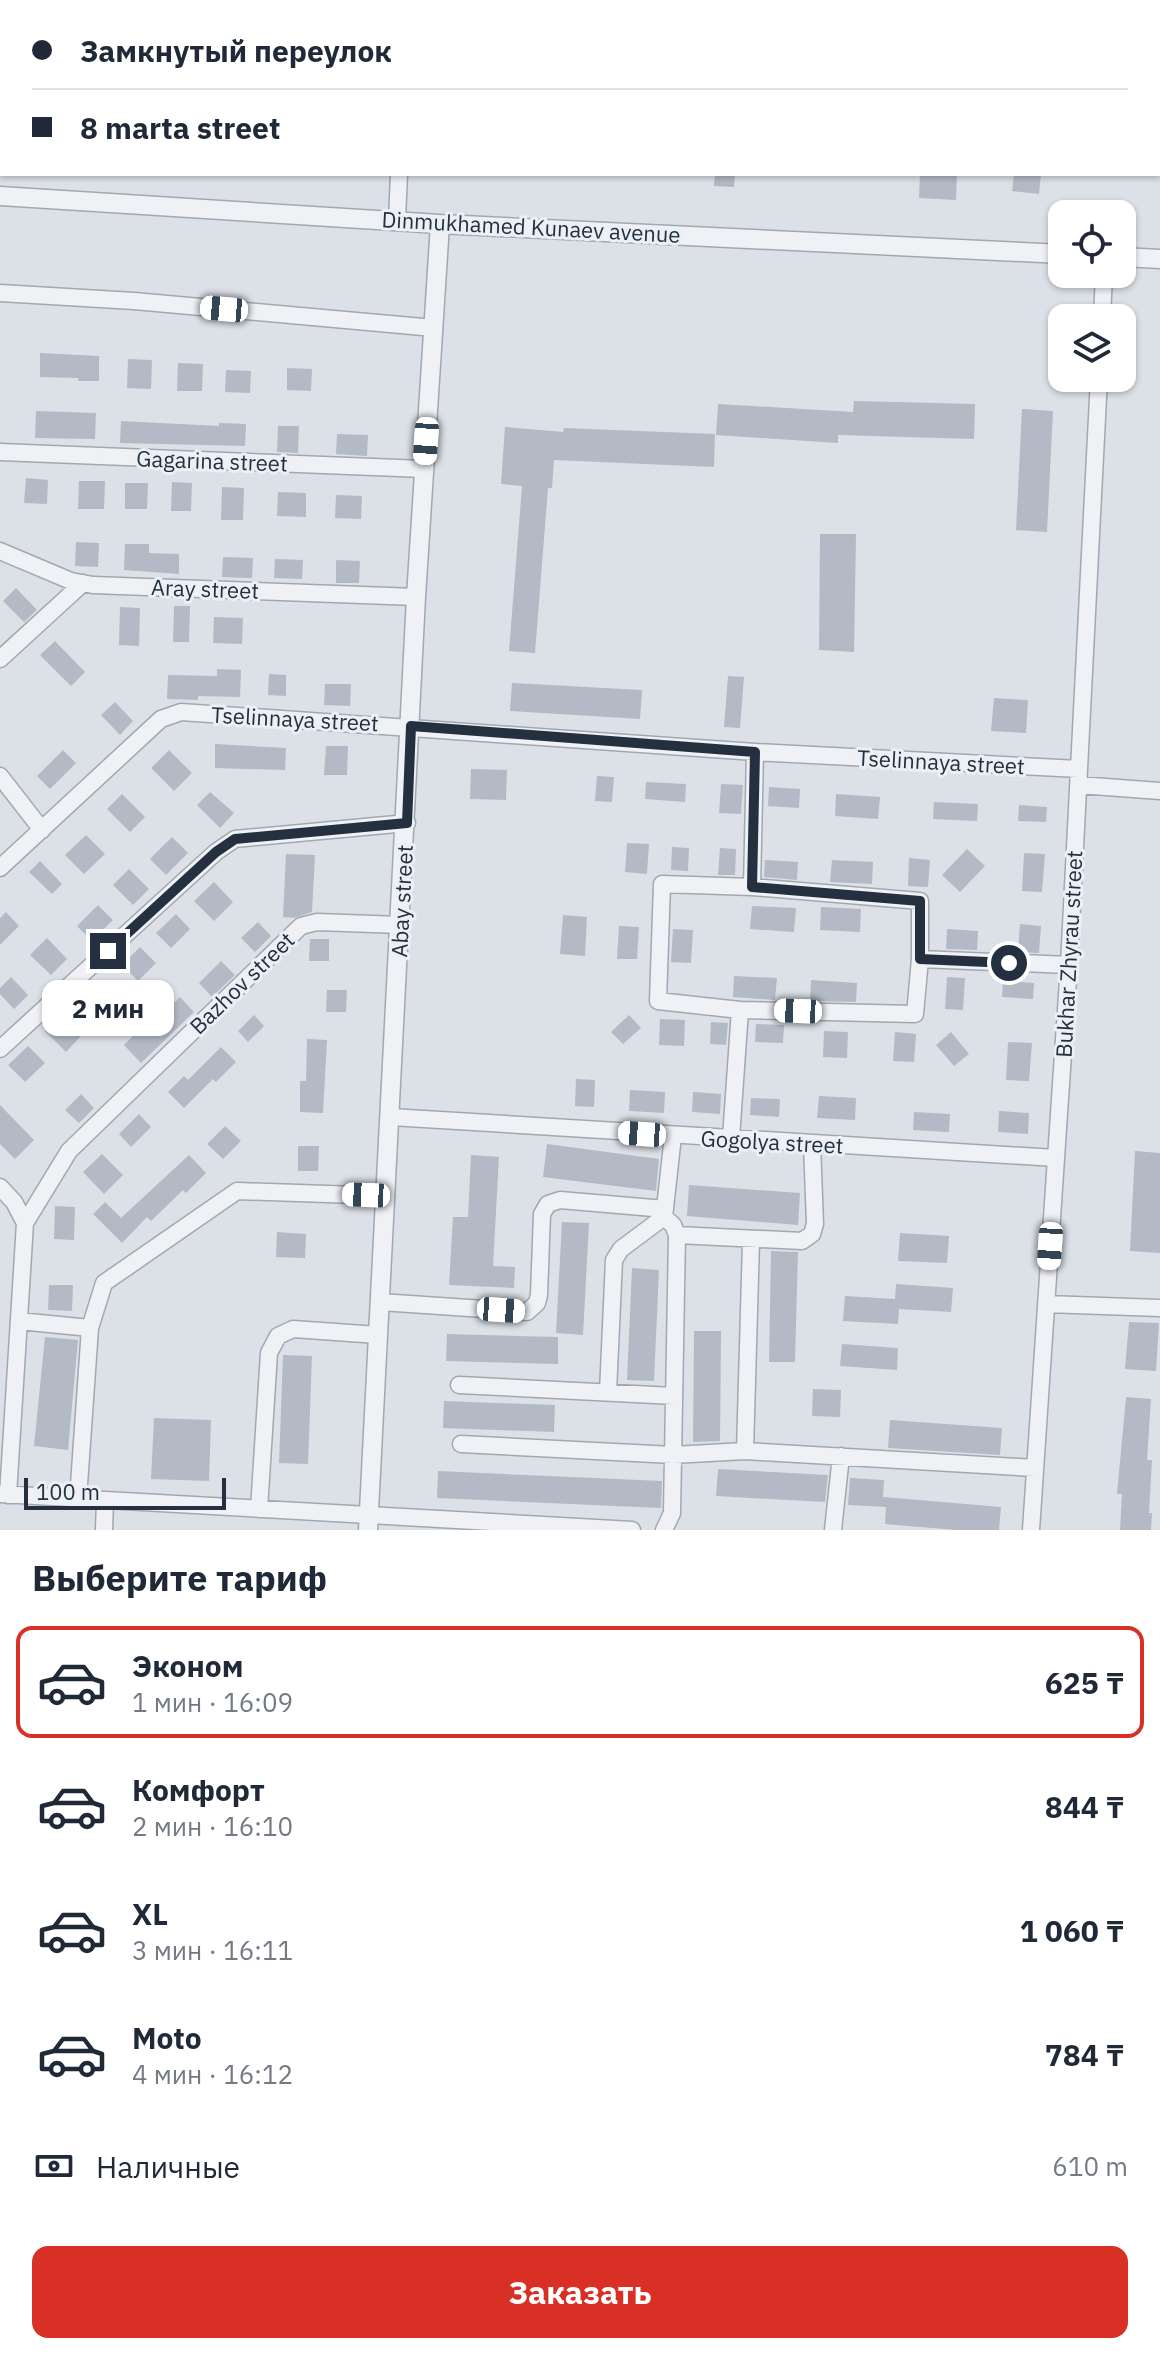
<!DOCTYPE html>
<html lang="ru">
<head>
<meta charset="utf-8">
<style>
  body { margin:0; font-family:"IBM Plex Sans",sans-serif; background:#f6f6f7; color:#1f2937; height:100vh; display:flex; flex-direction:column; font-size:30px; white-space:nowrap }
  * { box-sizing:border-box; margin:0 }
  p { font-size:26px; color:#747a83 }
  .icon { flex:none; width:44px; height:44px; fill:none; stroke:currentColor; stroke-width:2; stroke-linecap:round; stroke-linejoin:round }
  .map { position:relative; height:1530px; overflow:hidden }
  .panel { display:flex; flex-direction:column; background:#fff; flex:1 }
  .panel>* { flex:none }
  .hud { position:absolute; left:0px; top:0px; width:1160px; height:176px; box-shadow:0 2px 6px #0004; display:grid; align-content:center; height:176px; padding:0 32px; background:#fff }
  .tools { position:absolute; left:1048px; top:200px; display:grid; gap:16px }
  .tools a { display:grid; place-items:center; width:88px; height:88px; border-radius:16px; background:#fff; box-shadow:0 2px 6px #0004; font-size:40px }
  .scale { position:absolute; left:24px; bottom:20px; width:202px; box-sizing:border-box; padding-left:8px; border:4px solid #24303f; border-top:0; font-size:22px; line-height:28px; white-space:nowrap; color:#24303f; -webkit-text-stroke:6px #ebf0f5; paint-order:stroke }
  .end { position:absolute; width:36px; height:36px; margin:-18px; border:10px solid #24303f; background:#fff; box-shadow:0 0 0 4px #fff }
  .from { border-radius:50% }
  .bubble { position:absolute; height:56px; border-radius:16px; background:#fff; box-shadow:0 2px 6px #0004; font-size:26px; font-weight:800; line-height:56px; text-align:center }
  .car { position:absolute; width:24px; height:48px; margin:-24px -12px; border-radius:10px; box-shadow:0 0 6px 2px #0007; background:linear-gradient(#fff 24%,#345 0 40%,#fff 0 76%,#345 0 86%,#fff 0) }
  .hud b { display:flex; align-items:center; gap:28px; height:76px; font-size:30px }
  .hud b+b { border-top:2px solid #e0e1e3 }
  .hud i { width:20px; height:20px; background:#1f2937 }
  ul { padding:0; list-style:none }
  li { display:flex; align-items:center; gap:24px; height:112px; margin:0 16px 12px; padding:0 16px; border:4px solid transparent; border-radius:16px }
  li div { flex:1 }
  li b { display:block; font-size:30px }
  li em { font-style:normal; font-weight:800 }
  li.active { border-color:#d93025 }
  li>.icon { width:72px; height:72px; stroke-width:1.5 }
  h2 { padding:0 32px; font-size:36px; line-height:96px }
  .pay { display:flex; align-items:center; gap:20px; height:88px; padding:0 32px; font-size:30px }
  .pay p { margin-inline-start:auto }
  .cta { display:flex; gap:16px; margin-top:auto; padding:16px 32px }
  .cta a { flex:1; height:92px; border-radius:16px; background:#d93025; color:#fff; font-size:32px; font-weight:800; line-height:92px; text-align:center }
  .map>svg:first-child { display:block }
  .building { fill:#b3bac5 }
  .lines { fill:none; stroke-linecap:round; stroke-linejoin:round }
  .minor-casing { stroke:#a1a8b1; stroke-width:19 }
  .tertiary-casing { stroke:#a1a8b1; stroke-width:21 }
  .minor { stroke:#eff1f5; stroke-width:16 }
  .tertiary { stroke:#eff1f5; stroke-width:18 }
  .route { stroke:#24303f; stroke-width:10 }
  .labels { text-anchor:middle; stroke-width:6; stroke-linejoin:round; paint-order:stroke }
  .street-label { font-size:22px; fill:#24303f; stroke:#ebf0f5 }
</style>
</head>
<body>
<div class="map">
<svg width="1160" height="1530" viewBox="0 0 1160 1530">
  <rect width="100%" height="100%" fill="#dce1e7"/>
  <path class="building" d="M 715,174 L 735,174 L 734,187 L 714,186 Z
    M 920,174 L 957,174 L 956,200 L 919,198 Z
    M 1014,174 L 1041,174 L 1039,194 L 1012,191 Z
    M 40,353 L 99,356 L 99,381 L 78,381 L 78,378 L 40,377 Z
    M 128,359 L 152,360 L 151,389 L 127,388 Z
    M 178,363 L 203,364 L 202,391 L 177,391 Z
    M 287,368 L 312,369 L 311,391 L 287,390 Z
    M 226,370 L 251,371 L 250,393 L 225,392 Z
    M 854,401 L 975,404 L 974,439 L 838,435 L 838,443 L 716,435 L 718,404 L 853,412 Z
    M 1022,409 L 1053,411 L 1047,532 L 1016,530 Z
    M 36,411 L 96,413 L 95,439 L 35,438 Z
    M 121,421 L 219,426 L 219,423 L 246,424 L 245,446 L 120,443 Z
    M 278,426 L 299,426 L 298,453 L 277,452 Z
    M 505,427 L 563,432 L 564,428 L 715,434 L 714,467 L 554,460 L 552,488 L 548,488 L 535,653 L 509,651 L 522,486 L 501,484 Z
    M 337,434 L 368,435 L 367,456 L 336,454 Z
    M 26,478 L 48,480 L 47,504 L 24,503 Z
    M 79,481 L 105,481 L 104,509 L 78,509 Z
    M 172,482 L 192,483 L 191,511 L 171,511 Z
    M 125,483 L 148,483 L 147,509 L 125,509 Z
    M 222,487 L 244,488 L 243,520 L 221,520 Z
    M 278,492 L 306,493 L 306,517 L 277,516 Z
    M 336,495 L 362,496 L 361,519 L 335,518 Z
    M 820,534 L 856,534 L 854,652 L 819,650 Z
    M 76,542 L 99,543 L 98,567 L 75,566 Z
    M 125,544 L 149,544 L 149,553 L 179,554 L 179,574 L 124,570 Z
    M 223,557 L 253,558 L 252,578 L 222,577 Z
    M 275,559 L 303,560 L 302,579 L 274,578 Z
    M 336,560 L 360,561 L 359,583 L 336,583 Z
    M 16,588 L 37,610 L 24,622 L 3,601 Z
    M 174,606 L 190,606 L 189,642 L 173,642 Z
    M 120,607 L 140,608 L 139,646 L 119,645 Z
    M 214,617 L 243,618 L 242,644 L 213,643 Z
    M 55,641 L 85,672 L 71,686 L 40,655 Z
    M 217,669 L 241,670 L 240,697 L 198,696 L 198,700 L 167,699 L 168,675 L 217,676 Z
    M 269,674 L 286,675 L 286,696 L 268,695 Z
    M 728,676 L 744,677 L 740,728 L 724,727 Z
    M 512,683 L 642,690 L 640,719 L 510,711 Z
    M 325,684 L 351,684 L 350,706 L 324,705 Z
    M 994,698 L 1028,700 L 1026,733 L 991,731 Z
    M 115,702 L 133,721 L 120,735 L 101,715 Z
    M 215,744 L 286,748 L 285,770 L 215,768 Z
    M 326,746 L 348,746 L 347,775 L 324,775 Z
    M 63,750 L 76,763 L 50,789 L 37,776 Z
    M 169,750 L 192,773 L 174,791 L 151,768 Z
    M 471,769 L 507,770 L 506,800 L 470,799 Z
    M 597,776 L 614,777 L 612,802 L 595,801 Z
    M 646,782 L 686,784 L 685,802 L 645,799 Z
    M 721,784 L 743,785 L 741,814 L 719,813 Z
    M 769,787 L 800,789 L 799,808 L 768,806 Z
    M 210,792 L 234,813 L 220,828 L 197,805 Z
    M 122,794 L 145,817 L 130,832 L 107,809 Z
    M 836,794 L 880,797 L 878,819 L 835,816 Z
    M 934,802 L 978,804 L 977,821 L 933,819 Z
    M 1019,805 L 1047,807 L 1046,822 L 1018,821 Z
    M 86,835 L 105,854 L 84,874 L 65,855 Z
    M 172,837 L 188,853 L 166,875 L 150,859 Z
    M 627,843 L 649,844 L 647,874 L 625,872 Z
    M 672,847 L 689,848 L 688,871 L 671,870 Z
    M 720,848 L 736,849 L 735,875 L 718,875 Z
    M 967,849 L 985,866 L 960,892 L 942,875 Z
    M 1024,853 L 1045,854 L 1042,892 L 1022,891 Z
    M 286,854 L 315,855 L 312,912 L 294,918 L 283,917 Z
    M 909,858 L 930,860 L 928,887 L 908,886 Z
    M 765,860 L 798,862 L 797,880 L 764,877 Z
    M 832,860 L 873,862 L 872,884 L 830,882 Z
    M 40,861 L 62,884 L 52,894 L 29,872 Z
    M 129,869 L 149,889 L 133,905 L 113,885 Z
    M 214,882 L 233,902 L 214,921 L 194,901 Z
    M 98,905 L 113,920 L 92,941 L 77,926 Z
    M 752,906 L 796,908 L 794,932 L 750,929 Z
    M 821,907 L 861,909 L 860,932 L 820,930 Z
    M 6,912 L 19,926 L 0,945 L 0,918 Z
    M 176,914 L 190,929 L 171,948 L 156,933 Z
    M 563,915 L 587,917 L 585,956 L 560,954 Z
    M 258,922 L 271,936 L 255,952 L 241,938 Z
    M 1020,924 L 1041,926 L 1039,953 L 1018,952 Z
    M 619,926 L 639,927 L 637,959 L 617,959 Z
    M 673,929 L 693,930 L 691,963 L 671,962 Z
    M 947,929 L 978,931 L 977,950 L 946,949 Z
    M 47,938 L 67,959 L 51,975 L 30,955 Z
    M 310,939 L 329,939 L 329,961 L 309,961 Z
    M 140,947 L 156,963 L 138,981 L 122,965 Z
    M 221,961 L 235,975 L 212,997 L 199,983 Z
    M 734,976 L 777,978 L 775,1000 L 733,997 Z
    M 11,977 L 28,995 L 14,1009 L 0,994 L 0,988 Z
    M 947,977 L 965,978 L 963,1010 L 945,1009 Z
    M 811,980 L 857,983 L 856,1002 L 810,1001 Z
    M 1003,981 L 1034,983 L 1033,999 L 1002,997 Z
    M 101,982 L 117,998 L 103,1013 L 87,997 Z
    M 327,990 L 347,990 L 346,1012 L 326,1012 Z
    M 180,997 L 194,1012 L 141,1063 L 124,1045 L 143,1026 L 147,1030 Z
    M 254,1015 L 264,1026 L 248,1042 L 238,1031 Z
    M 629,1015 L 641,1028 L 623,1044 L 611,1032 Z
    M 61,1016 L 81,1036 L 66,1052 L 45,1031 Z
    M 660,1019 L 685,1020 L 684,1046 L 659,1045 Z
    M 711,1022 L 728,1023 L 726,1045 L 710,1044 Z
    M 756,1024 L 784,1025 L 783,1043 L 755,1042 Z
    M 824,1031 L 848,1032 L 847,1058 L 823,1057 Z
    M 895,1032 L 916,1034 L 914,1062 L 893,1061 Z
    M 951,1032 L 969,1054 L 954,1066 L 936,1045 Z
    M 307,1039 L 327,1040 L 323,1113 L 300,1112 L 300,1081 L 306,1081 Z
    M 1008,1042 L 1032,1043 L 1029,1081 L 1006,1080 Z
    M 28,1046 L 45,1063 L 25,1082 L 8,1065 Z
    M 221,1047 L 236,1062 L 216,1082 L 213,1079 L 184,1108 L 168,1092 L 184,1076 L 188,1080 Z
    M 576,1079 L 595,1080 L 594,1107 L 575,1106 Z
    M 630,1090 L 665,1092 L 664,1113 L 629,1111 Z
    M 693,1092 L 721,1094 L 720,1114 L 692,1112 Z
    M 81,1094 L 94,1108 L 79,1123 L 65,1110 Z
    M 819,1096 L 856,1098 L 855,1120 L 817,1118 Z
    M 751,1098 L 780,1099 L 779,1117 L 750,1115 Z
    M 0,1105 L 34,1140 L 15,1159 L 0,1144 Z
    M 999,1111 L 1029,1113 L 1028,1134 L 998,1132 Z
    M 914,1112 L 950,1114 L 949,1132 L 913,1130 Z
    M 139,1114 L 151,1127 L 131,1147 L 119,1134 Z
    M 225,1126 L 241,1141 L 223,1159 L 207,1144 Z
    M 547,1144 L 659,1159 L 656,1191 L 543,1177 Z
    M 298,1146 L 319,1146 L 318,1171 L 298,1171 Z
    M 1135,1151 L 1160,1153 L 1160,1253 L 1130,1251 Z
    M 102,1154 L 123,1175 L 104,1194 L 83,1172 Z
    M 189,1155 L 206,1173 L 186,1193 L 183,1190 L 151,1221 L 147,1217 L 122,1243 L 93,1214 L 105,1202 L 121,1218 Z
    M 471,1155 L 499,1157 L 493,1266 L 515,1267 L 514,1288 L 449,1285 L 453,1217 L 468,1217 Z
    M 689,1185 L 800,1193 L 798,1225 L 687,1216 Z
    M 55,1206 L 75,1207 L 74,1240 L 54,1239 Z
    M 562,1222 L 589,1223 L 583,1335 L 556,1333 Z
    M 277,1232 L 306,1234 L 305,1258 L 276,1257 Z
    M 900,1233 L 949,1236 L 947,1263 L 898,1261 Z
    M 771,1251 L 798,1252 L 795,1362 L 769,1362 Z
    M 632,1268 L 659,1270 L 654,1381 L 627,1380 Z
    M 896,1284 L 953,1288 L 951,1312 L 899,1309 L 898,1324 L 843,1321 L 845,1296 L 895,1299 Z
    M 49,1285 L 73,1285 L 72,1311 L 48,1310 Z
    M 1129,1322 L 1159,1323 L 1156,1371 L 1125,1369 Z
    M 694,1331 L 721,1331 L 720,1441 L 693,1442 Z
    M 447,1334 L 558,1337 L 558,1364 L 446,1361 Z
    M 45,1337 L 78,1340 L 68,1450 L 34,1446 Z
    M 842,1344 L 898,1348 L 897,1370 L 840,1366 Z
    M 283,1355 L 312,1356 L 308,1464 L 279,1463 Z
    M 813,1389 L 841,1390 L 840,1417 L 812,1416 Z
    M 1126,1397 L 1151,1399 L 1147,1460 L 1152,1460 L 1149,1513 L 1152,1513 L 1151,1530 L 1120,1530 L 1122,1494 L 1117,1494 Z
    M 444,1401 L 555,1405 L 554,1432 L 443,1428 Z
    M 154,1418 L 211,1420 L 209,1481 L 151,1479 Z
    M 890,1420 L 1002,1428 L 1000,1455 L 888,1448 Z
    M 718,1469 L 828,1475 L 825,1502 L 716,1496 Z
    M 438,1471 L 662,1481 L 661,1508 L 437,1498 Z
    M 850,1478 L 884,1480 L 883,1497 L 1001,1507 L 999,1530 L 956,1530 L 885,1524 L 886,1507 L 848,1505 Z"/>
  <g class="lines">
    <g class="minor-casing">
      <path id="minor" d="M 403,2 L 403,0
        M 397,219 L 399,174
        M 0,293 L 134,301 L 434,328
        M 1102,318 L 1104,274
        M 0,452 L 424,469
        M 0,551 L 71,581 L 93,585 L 416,597
        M 0,659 L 83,583
        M 0,776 L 42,830
        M 1079,785 L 1160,791
        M 0,868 L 161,719 L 181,712 L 755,752 L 1079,769
        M 752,887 L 920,901 L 920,959 L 1069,965
        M 740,1010 L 915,1014 L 920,959
        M 0,1049 L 216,852 L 235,839 L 407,823
        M 391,1117 L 1056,1158
        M 731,1138 L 740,1010 L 658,1001 L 662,884 L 752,887 L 755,752
        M 0,1187 L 14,1202 L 25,1223 L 8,1495
        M 25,1223 L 69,1151 L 301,926 L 317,922 L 401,925
        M 677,1235 L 802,1241 L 812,1234 L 815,1224 L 812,1144
        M 380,1302 L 527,1312 L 537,1303 L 539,1295 L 542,1214 L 548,1204 L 560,1200 L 665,1209
        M 1046,1304 L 1160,1308
        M 19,1321 L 90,1328 L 104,1283 L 237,1191 L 386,1196
        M 459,1385 L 674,1396
        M 608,1392 L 614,1260 L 621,1249 L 664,1217
        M 461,1444 L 673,1455 L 745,1451 L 1035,1468
        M 745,1451 L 751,1241
        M 0,1494 L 632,1530
        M 78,1499 L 90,1328
        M 259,1509 L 269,1353 L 278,1336 L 293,1329 L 378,1335
        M 104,1530 L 105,1500
        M 664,1530 L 672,1513 L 677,1235 L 673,1225 L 664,1217 L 673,1136
        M 833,1530 L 841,1456
        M 1031,1530 L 1069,965 L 1099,378"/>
    </g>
    <g class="tertiary-casing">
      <path id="tertiary" d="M 0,196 L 440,224 L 1062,254
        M 1122,257 L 1160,259
        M 368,1530 L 416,597 L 440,224"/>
    </g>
    <use href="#minor" class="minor"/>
    <use href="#tertiary" class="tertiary"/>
  </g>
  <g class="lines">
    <path class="route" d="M 108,951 L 216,852 L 235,839 L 407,823 L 411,726 L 755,752 L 752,887 L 920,901 L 920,959 L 1009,963"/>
  </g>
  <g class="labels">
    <g class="street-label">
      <text transform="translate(531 227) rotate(3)" y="8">Dinmukhamed Kunaev avenue</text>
      <text transform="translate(212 461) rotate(2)" y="8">Gagarina street</text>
      <text transform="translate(205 589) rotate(2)" y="8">Aray street</text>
      <text transform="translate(295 719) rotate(3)" y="8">Tselinnaya street</text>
      <text transform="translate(941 762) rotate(3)" y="8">Tselinnaya street</text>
      <text transform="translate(402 901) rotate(-87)" y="8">Abay street</text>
      <text transform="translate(1069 954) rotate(-87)" y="8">Bukhar Zhyrau street</text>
      <text transform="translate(242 983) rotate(-44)" y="8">Bazhov street</text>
      <text transform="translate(772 1142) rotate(3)" y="8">Gogolya street</text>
    </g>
  </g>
</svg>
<div class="tools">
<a><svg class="icon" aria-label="locate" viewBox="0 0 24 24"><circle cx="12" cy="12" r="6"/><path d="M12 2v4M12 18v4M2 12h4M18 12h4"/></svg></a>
<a><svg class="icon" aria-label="layers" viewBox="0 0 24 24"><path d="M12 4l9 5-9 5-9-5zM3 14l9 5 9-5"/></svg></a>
</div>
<div class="scale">100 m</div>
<i class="end from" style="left:1009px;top:963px"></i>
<i class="end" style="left:108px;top:951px"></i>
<div class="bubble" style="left:42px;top:980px;width:132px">2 мин</div>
<i class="car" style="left:224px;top:309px;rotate:275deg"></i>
<i class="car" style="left:426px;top:441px;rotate:184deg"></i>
<i class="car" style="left:798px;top:1011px;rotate:272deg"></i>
<i class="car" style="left:642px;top:1134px;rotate:274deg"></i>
<i class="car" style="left:366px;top:1195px;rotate:272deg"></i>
<i class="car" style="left:1050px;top:1246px;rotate:184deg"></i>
<i class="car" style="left:501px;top:1310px;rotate:94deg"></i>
<div class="hud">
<b><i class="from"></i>Замкнутый переулок</b>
<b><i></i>8 marta street</b>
</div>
</div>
<section class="panel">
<h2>Выберите тариф</h2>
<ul>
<li class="active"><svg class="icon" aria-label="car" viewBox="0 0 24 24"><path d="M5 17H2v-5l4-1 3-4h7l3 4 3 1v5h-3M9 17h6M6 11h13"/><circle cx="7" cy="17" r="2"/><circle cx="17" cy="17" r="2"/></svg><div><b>Эконом</b><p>1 мин · 16:09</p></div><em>625 ₸</em></li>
<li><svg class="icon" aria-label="car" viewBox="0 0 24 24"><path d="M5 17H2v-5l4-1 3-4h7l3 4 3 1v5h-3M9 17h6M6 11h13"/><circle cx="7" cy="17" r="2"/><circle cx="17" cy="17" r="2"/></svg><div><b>Комфорт</b><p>2 мин · 16:10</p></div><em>844 ₸</em></li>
<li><svg class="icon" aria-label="car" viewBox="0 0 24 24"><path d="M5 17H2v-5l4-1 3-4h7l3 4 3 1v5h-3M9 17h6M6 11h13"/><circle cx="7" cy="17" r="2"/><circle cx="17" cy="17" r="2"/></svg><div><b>XL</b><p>3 мин · 16:11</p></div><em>1 060 ₸</em></li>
<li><svg class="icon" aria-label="car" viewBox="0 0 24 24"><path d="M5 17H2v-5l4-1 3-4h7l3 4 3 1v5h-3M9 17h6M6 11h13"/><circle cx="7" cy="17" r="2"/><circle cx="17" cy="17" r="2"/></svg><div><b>Moto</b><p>4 мин · 16:12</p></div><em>784 ₸</em></li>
</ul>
<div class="pay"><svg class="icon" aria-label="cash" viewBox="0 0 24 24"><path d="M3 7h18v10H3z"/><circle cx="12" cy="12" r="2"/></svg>Наличные<p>610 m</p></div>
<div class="cta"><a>Заказать</a></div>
</section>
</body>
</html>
